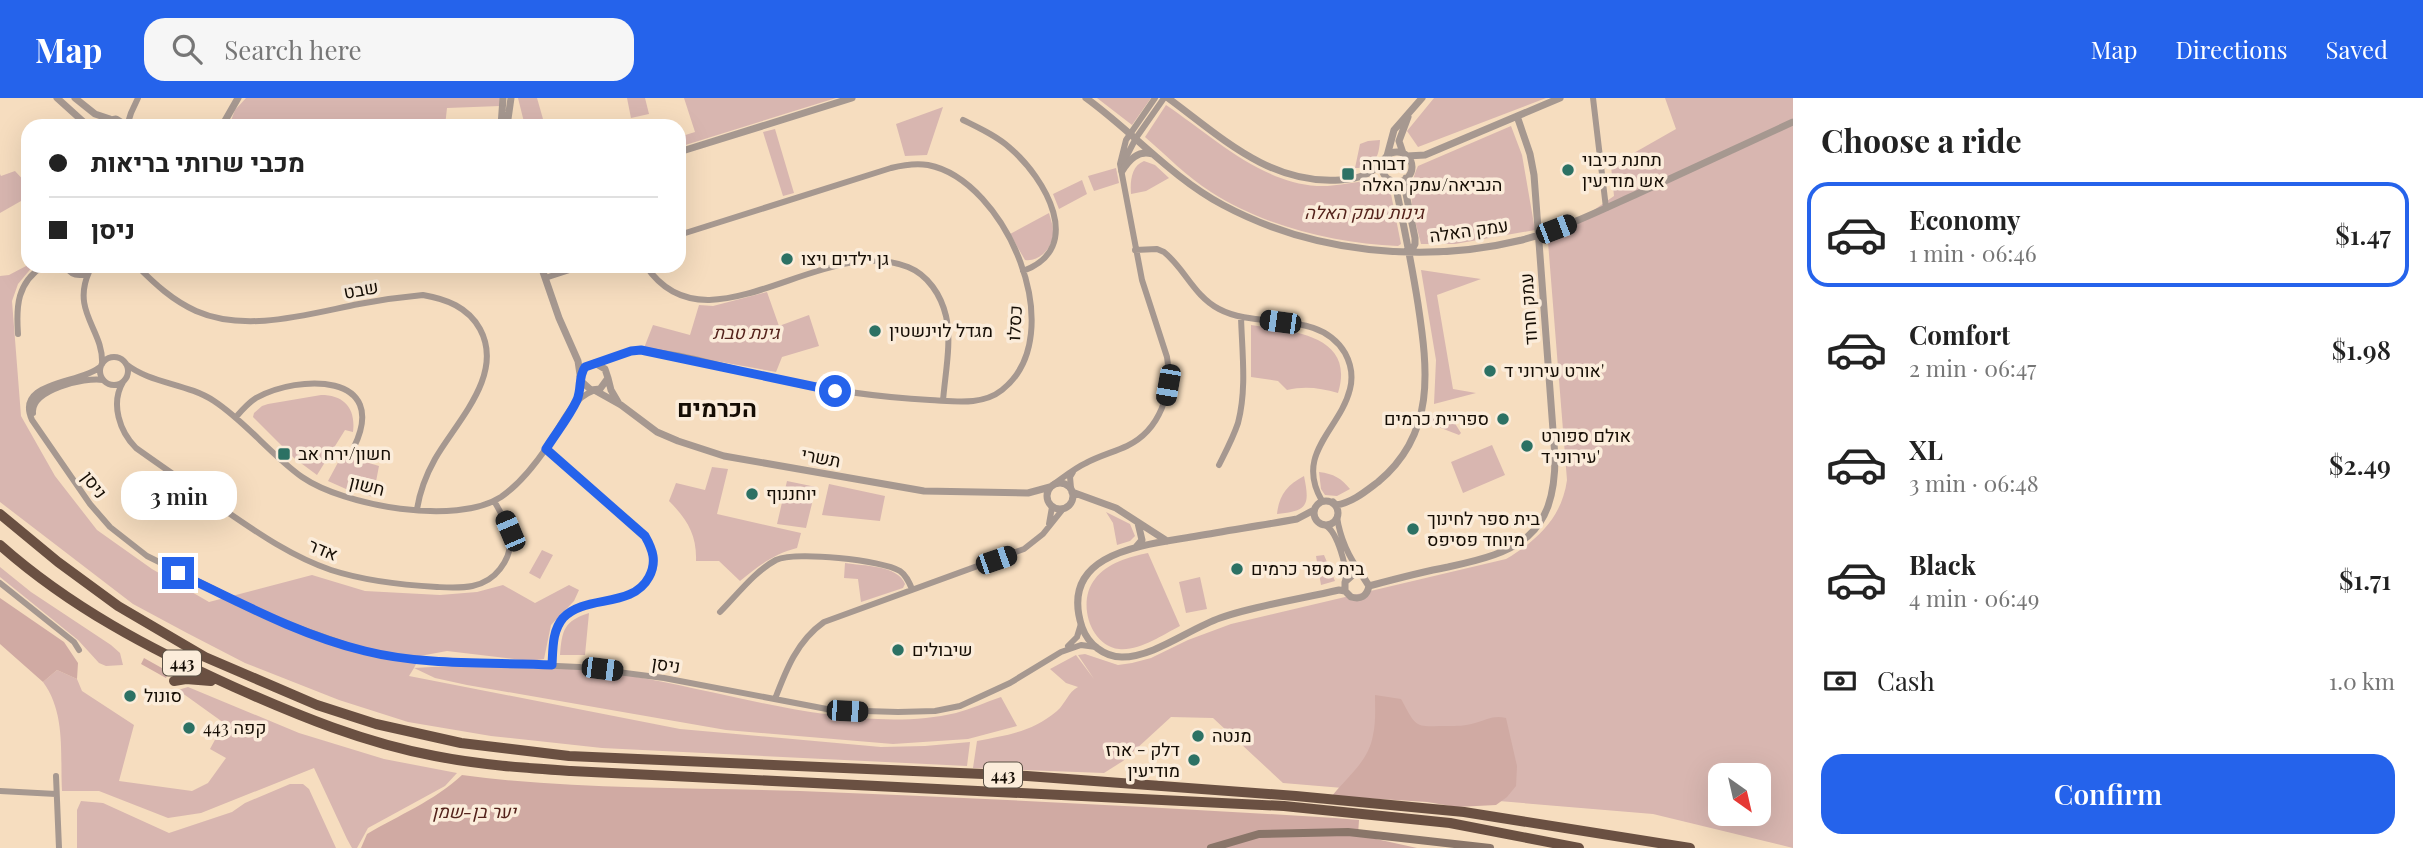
<!DOCTYPE html>
<html lang="en">
<head>
<meta charset="utf-8">
<style>
  body { margin:0; font-family:"Playfair Display",Heebo,serif; background:#f6f6f6; color:#222; height:100vh; display:flex; flex-direction:column; font-size:26px; white-space:nowrap }
  * { box-sizing:border-box; margin:0 }
  p { font-size:23px; color:#767676 }
  .icon { flex:none; width:38px; height:38px; fill:none; stroke:currentColor; stroke-width:2; stroke-linecap:round; stroke-linejoin:round }
  .map { position:relative; flex:1; overflow:hidden }
  .details { display:flex; flex-direction:column; background:#fff; width:630px }
  .details>* { flex:none }
  .hud { position:absolute; left:21px; top:21px; width:665px; height:154px; border-radius:21px; box-shadow:0 7px 28px #0002; display:grid; align-content:center; height:154px; padding:0 28px; background:#fff }
  .needle { width:46px; rotate:146deg }
  .fabs { position:absolute; left:1708px; top:665px; display:grid; gap:14px }
  .fabs a { display:grid; place-items:center; width:63px; height:63px; border-radius:14px; background:#fff; box-shadow:0 7px 28px #0002; font-size:35px }
  .end { position:absolute; width:32px; height:32px; margin:-16px; border:9px solid #2563eb; background:#fff; box-shadow:0 0 0 4px #fff }
  .from { border-radius:50% }
  .bubble { position:absolute; height:49px; border-radius:21px; background:#fff; box-shadow:0 7px 28px #0002; font-size:23px; font-weight:600; line-height:49px; text-align:center }
  .car { position:absolute; width:21px; height:42px; margin:-21px -10px; border-radius:9px; box-shadow:0 0 5px 2px #0007; background:linear-gradient(#222 24%,#8ab4d8 0 40%,#222 0 76%,#8ab4d8 0 86%,#222 0) }
  .hud b { display:flex; align-items:center; gap:24px; height:66px; font-size:26px }
  .hud b+b { border-top:2px solid #e0e0e0 }
  .hud i { width:18px; height:18px; background:#222 }
  ul { padding:0; list-style:none }
  li { display:flex; align-items:center; gap:21px; height:105px; margin:0 14px 10px; padding:0 14px; border:4px solid transparent; border-radius:21px }
  li div { flex:1 }
  li b { display:block; font-size:26px }
  li em { font-style:normal; font-weight:600 }
  li.selected { border-color:#2563eb }
  li>.icon { width:63px; height:63px; stroke-width:1.5 }
  h2 { padding:0 28px; font-size:32px; line-height:84px }
  .pay { display:flex; align-items:center; gap:18px; height:77px; padding:0 28px; font-size:26px }
  .pay p { margin-inline-start:auto }
  .cta { display:flex; gap:14px; margin-top:auto; padding:14px 28px }
  .cta a { flex:1; height:80px; border-radius:21px; background:#2563eb; color:#fff; font-size:28px; font-weight:600; line-height:80px; text-align:center }
  header { display:flex; align-items:center; gap:42px; box-sizing:border-box; height:98px; padding:0 35px; background:#2563eb; color:#fff }
  header strong { font-size:33px }
  nav { display:flex; gap:38px; margin-inline-start:auto; font-size:24px }
  .search { width:490px; height:63px; background:#f6f6f6; display:flex; align-items:center; gap:18px; box-sizing:border-box; padding:0 24px; border-radius:21px; color:#767676; font-size:26px }
  main { display:flex; flex:1; min-height:0 }
  .map>svg:first-child { display:block }
  .green { fill:#d8b6b0; fill-rule:evenodd }
  .forest { fill:#d0aaa3 }
  .lines { fill:none; stroke-linecap:round; stroke-linejoin:round }
  .minor { stroke:#a69890; stroke-width:6 }
  .tertiary { stroke:#a69890; stroke-width:7 }
  .secondary { stroke:#897569; stroke-width:8 }
  .trunk { stroke:#6a5042; stroke-width:10 }
  .route { stroke:#2563eb; stroke-width:9 }
  .poi-dot { fill:#2c7164; stroke:#fbecda; stroke-width:2.5 }
  .labels { text-anchor:middle; stroke-width:7; stroke-linejoin:round; paint-order:stroke }
  .shield { fill:#fbecda; stroke:#5a5044; stroke-width:2 }
  .shield-label { font-size:16px; font-weight:bold; fill:#150d04 }
  .poi-label { font-size:18px; fill:#150d04; stroke:#fbecda; text-anchor:start }
  .park-label { font-size:18px; font-style:italic; fill:#54221b; stroke:#fbecda }
  .street-label { font-size:18px; fill:#150d04; stroke:#fbecda }
  .district-label { font-size:24px; font-weight:bold; fill:#150d04; stroke:#fbecda }
</style>
</head>
<body>
<header>
<strong>Map</strong>
<div class="search"><svg class="icon" aria-label="search" viewBox="0 0 24 24"><circle cx="10" cy="10" r="6"/><path d="M15 15l6 6"/></svg>Search here</div>
<nav><a>Map</a><a>Directions</a><a>Saved</a></nav>
</header>
<main>
<div class="map">
<svg width="1793" height="750" viewBox="0 0 1793 750">
  <rect width="100%" height="100%" fill="#f6ddbf"/>
  <path class="green" d="M 246,0 L 502,0 L 500,8 L 447,10 L 445,28 L 229,28 L 235,12 Z
    M 518,0 L 537,0 L 545,28 L 525,28 Z
    M 627,0 L 645,0 L 649,16 L 631,20 Z
    M 684,0 L 836,0 L 679,49 L 679,39 L 695,34 Z
    M 1097,0 L 1151,0 L 1132,27 Z
    M 1434,0 L 1546,0 L 1418,49 L 1407,33 Z
    M 1665,0 L 1793,0 L 1793,750 L 1653,716 L 1283,685 L 1213,620 L 1171,619 L 1123,663 L 1104,675 L 973,670 L 977,643 C 1008,637 1032,634 1057,613 C 1066,605 1068,594 1078,589 L 1066,585 L 1050,571 L 1076,557 L 1094,581 L 1078,557 L 1085,556 L 1118,567 L 1132,565 L 1151,560 L 1188,542 L 1231,526 L 1506,461 C 1538,442 1562,419 1567,382 L 1548,144 L 1614,98 L 1611,68 L 1676,31 ZM 1720,677 L 1759,677 L 1759,716 L 1720,716 Z
    M 1166,7 C 1212,38 1259,84 1317,88 C 1339,89 1360,81 1382,83 L 1390,91 L 1401,146 L 1398,148 C 1334,145 1266,129 1211,94 C 1187,79 1166,57 1145,39 Z
    M 943,9 L 927,57 L 905,58 L 896,26 Z
    M 1511,28 L 1522,57 L 1535,132 L 1455,146 L 1421,146 C 1414,117 1405,96 1418,68 Z
    M 775,31 L 794,95 L 783,98 L 763,34 Z
    M 1380,42 C 1379,60 1374,70 1355,70 L 1360,46 L 1368,43 Z
    M 1144,63 L 1155,67 L 1169,80 L 1146,93 L 1131,96 C 1130,84 1131,68 1144,63 Z
    M 1116,70 L 1119,85 L 1094,93 L 1088,78 Z
    M 15,73 L 28,87 L 28,99 L 0,115 L 0,76 L 1,78 Z
    M 1082,82 L 1087,96 L 1059,111 L 1053,96 Z
    M 1049,115 C 1051,122 1054,130 1053,138 C 1051,151 1039,164 1025,162 L 1010,136 Z
    M 28,167 L 33,168 L 18,186 L 12,203 L 21,318 L 55,378 L 97,432 L 152,471 L 209,504 L 312,477 L 365,493 L 440,497 L 477,494 L 503,487 L 535,505 L 569,487 L 579,492 L 574,503 L 551,527 L 544,561 L 531,563 L 447,553 L 420,558 L 414,570 C 485,565 560,567 631,578 C 729,594 858,638 956,615 C 971,611 986,604 1001,599 L 1017,628 L 968,641 L 893,646 L 726,632 L 467,587 L 435,580 L 414,570 L 409,578 L 680,631 L 881,649 L 925,648 L 970,644 L 967,668 L 602,650 L 491,638 L 408,624 L 339,602 L 245,565 L 187,535 L 133,506 L 0,404 L 0,178 L 9,177 Z
    M 1421,172 L 1481,181 L 1437,197 L 1453,291 L 1476,295 L 1434,306 L 1436,262 Z
    M 767,194 L 779,228 L 809,217 L 819,248 L 782,259 L 776,274 L 644,250 L 653,227 L 690,237 L 699,207 L 713,208 Z
    M 1251,227 C 1291,233 1356,236 1338,295 C 1320,290 1305,288 1287,292 L 1278,283 L 1251,279 Z
    M 321,297 C 344,297 356,310 353,334 L 345,332 L 317,377 L 294,360 L 253,319 L 254,315 L 262,308 L 268,306 Z
    M 1430,316 L 1449,316 L 1461,335 L 1459,337 L 1428,325 Z
    M 1492,347 L 1505,377 L 1463,395 L 1451,364 Z
    M 342,357 L 379,368 L 373,399 L 346,391 L 328,383 Z
    M 712,369 L 728,371 L 717,416 L 801,435 L 797,450 C 773,456 759,468 740,483 L 719,463 L 696,463 C 697,437 687,421 669,403 L 676,385 L 705,392 Z
    M 1319,374 C 1334,376 1341,380 1350,391 L 1337,398 L 1325,397 L 1321,391 Z
    M 1304,378 C 1310,407 1308,413 1277,416 C 1279,397 1287,387 1304,378 Z
    M 787,383 L 816,389 L 806,430 L 777,426 Z
    M 829,386 L 885,398 L 880,423 L 822,417 Z
    M 1106,414 L 1130,426 L 1135,438 L 1130,443 L 1117,447 L 1113,425 Z
    M 542,452 L 553,457 L 540,481 L 529,475 Z
    M 1148,455 L 1180,528 C 1162,537 1140,553 1119,551 C 1089,547 1077,503 1095,481 C 1107,465 1129,459 1148,455 Z
    M 1324,457 L 1335,483 L 1321,487 L 1316,458 Z
    M 845,465 C 863,468 898,467 905,486 L 903,490 L 861,504 L 858,481 L 844,480 Z
    M 0,469 L 31,494 L 111,547 L 120,555 L 123,567 L 106,568 L 99,565 L 78,542 L 0,479 Z
    M 1200,479 L 1207,511 L 1186,515 L 1179,484 Z
    M 589,515 L 585,557 L 560,557 C 562,532 564,523 589,515 Z
    M 57,572 L 77,581 L 82,593 L 134,627 L 119,683 L 192,693 L 208,685 L 226,660 L 210,651 L 224,625 L 178,592 L 188,589 L 299,635 L 384,661 L 457,675 L 445,688 L 368,730 L 357,750 L 352,750 L 347,741 L 314,670 L 201,715 L 168,720 L 99,693 L 62,693 C 60,656 66,615 43,584 Z
    M 290,686 L 303,686 L 309,691 L 336,750 L 77,750 L 77,712 L 81,703 L 103,705 L 169,735 L 232,714 L 245,705 Z"/>
  <path class="forest" d="M 0,500 L 64,544 L 78,565 L 77,581 L 57,572 L 43,584 L 0,546 Z
    M 144,560 L 169,574 L 166,580 L 141,566 Z
    M 1375,597 L 1401,601 C 1418,632 1414,628 1448,628 C 1457,628 1465,628 1475,625 C 1487,622 1493,617 1506,620 L 1517,668 L 1516,688 L 1507,699 L 1496,707 L 1457,709 L 1427,704 L 1332,698 C 1347,679 1369,663 1373,637 C 1376,624 1375,610 1375,597 Z
    M 462,677 C 574,692 688,689 800,693 C 979,700 1157,709 1335,720 L 1359,722 L 1358,737 L 1417,750 L 361,750 L 367,736 C 399,717 434,703 462,677 Z"/>
  <g class="lines">
    <path class="minor" d="M 1593,0 L 1606,110
      M 963,22 C 979,30 997,38 1010,50 C 1045,80 1086,150 1023,173
      M 127,28 L 131,15 L 138,0
      M 1123,65 L 1136,40 L 1164,0
      M 1135,152 L 1157,151 L 1164,154 C 1185,171 1194,198 1219,211 C 1258,232 1319,211 1345,255 C 1351,266 1353,279 1350,291 C 1340,332 1294,355 1322,403
      M 65,168 C 73,180 86,180 94,168
      M 137,168 C 155,186 172,202 196,213 C 246,235 308,216 359,206 C 380,202 401,199 423,197 C 446,201 468,209 480,231 C 505,277 456,324 435,361 C 426,377 420,393 417,411
      M 646,168 C 707,259 823,134 908,169 C 928,177 941,197 946,218 C 952,244 945,276 943,303
      M 89,174 C 71,214 104,232 102,266
      M 545,180 L 582,168
      M 18,236 C 16,208 17,185 43,168
      M100 273a14 14 0 1 1 28 0a14 14 0 1 1-28 0Z
      M 126,266 C 151,286 187,285 214,303 C 246,324 270,356 302,379 C 344,408 456,428 501,399 C 520,386 534,368 547,349 C 560,329 571,301 593,293
      M 597,266 L 631,253 L 647,253 C 689,257 731,271 772,280 C 827,292 873,299 930,302 C 954,303 982,308 1002,292 C 1072,237 1006,82 928,67 C 916,65 903,67 891,70 L 679,137
      M 100,269 C 80,286 14,283 32,322 L 90,406 L 110,429 L 147,458 L 276,522 L 364,553 L 405,561 L 579,569 L 664,580 L 832,612 L 898,614 L 935,613 L 960,608 L 1010,585 L 1061,554 L 1081,547 L 1096,549
      M 123,284 C 110,306 120,334 136,350 C 164,370 192,389 220,409 C 255,433 290,458 331,472 C 365,483 401,487 437,489 C 460,490 484,492 500,471 C 519,447 508,426 494,403
      M 33,315 C 31,292 84,279 103,282
      M 236,319 C 242,312 248,305 256,300 C 299,276 390,275 354,349
      M 546,350 L 645,438 C 653,452 657,464 649,479 C 632,511 585,496 563,520 C 552,533 553,551 552,567
      M 1219,367 C 1226,353 1233,340 1238,325 C 1247,291 1242,254 1241,219
      M 1054,386 C 1064,379 1075,370 1086,365 C 1099,358 1114,354 1127,348 C 1160,332 1173,294 1167,259 L 1142,182 L 1120,66 L 1126,42 L 1155,0
      M 1071,390 L 1070,379 L 1073,374
      M 1337,419 C 1340,440 1350,461 1362,477
      M 1049,426 L 1052,409
      M 1325,427 C 1337,433 1348,470 1345,484
      M 0,485 L 74,544 L 79,552
      M 720,514 C 737,497 755,473 776,462 C 796,453 882,462 900,473 C 906,477 909,484 912,491
      M 1068,548 L 1077,539 L 1081,526
      M 775,601 C 786,572 797,543 824,524 L 1024,451 L 1043,436 L 1063,411
      M 56,678 L 59,750
      M 0,693 L 56,696"/>
    <path class="tertiary" d="M 57,0 L 88,28
      M 75,0 L 95,16 L 110,21
      M 1086,0 C 1133,34 1172,80 1223,107 C 1313,155 1423,166 1522,142 C 1563,131 1601,112 1639,95 C 1691,71 1742,47 1793,24
      M 1168,0 C 1221,39 1270,87 1340,82 C 1358,81 1371,77 1383,63
      M 100,28 L 106,23 L 116,21 L 127,28
      M 222,28 L 238,0
      M 501,28 L 503,0
      M 507,28 L 511,0
      M 679,54 L 852,0
      M1382 69a15 15 0 1 1 30 0a15 15 0 1 1-30 0Z
      M 1403,55 L 1399,43 L 1408,19
      M 1387,58 L 1394,32 L 1422,0
      M 1407,58 L 1425,57 L 1560,0
      M 1122,73 C 1129,62 1138,52 1152,56
      M 1406,80 L 1405,91 L 1415,140 L 1415,146 L 1410,155
      M 541,168 L 559,220 L 578,263 L 581,283 L 591,292 L 600,291 L 608,280 L 605,271 L 595,265 L 585,269 L 580,278
      M 608,280 L 611,292 L 618,304
      M 596,293 L 621,307 L 657,334 L 678,343 L 724,358 L 924,393 L 1028,395 L 1050,389
      M1047 398a13 13 0 1 1 26 0a13 13 0 1 1-26 0Z
      M 1072,394 L 1116,410 L 1167,443
      M1314 415a12 12 0 1 1 24 0a12 12 0 1 1-24 0Z
      M 1333,404 L 1336,407 C 1352,405 1366,393 1378,384 C 1436,336 1428,272 1418,206 C 1412,167 1404,129 1396,90 L 1390,82
      M 1314,412 L 1297,421 C 1264,427 1231,432 1197,438 C 1146,447 1057,453 1082,529 C 1088,546 1104,559 1122,559 C 1154,559 1189,531 1220,520 C 1258,507 1300,501 1339,492 L 1345,493
      M 1136,449 L 1142,442 L 1138,425
      M 1369,488 C 1395,481 1421,474 1448,469 C 1518,454 1555,439 1555,359 L 1534,77 L 1530,56 L 1517,18
      M 1345,493 L 1345,484 L 1354,476 L 1362,477 L 1369,488
      M 1345,493 L 1351,499 C 1361,502 1367,498 1369,488"/>
    <path class="secondary" d="M 1211,750 L 1259,736 L 1348,734 L 1490,750"/>
    <path class="trunk" d="M 0,416 L 58,464 L 118,508 L 205,559 L 317,607 L 376,626 L 461,645 L 569,658 L 1027,678 L 1296,698 L 1464,714 L 1690,750
      M 0,447 C 70,509 150,551 234,589 C 299,618 365,645 435,658 C 480,667 526,670 571,673 L 1284,708 L 1450,725 L 1579,750
      M 174,583 L 186,581 L 211,583"/>
  </g>
  <g class="lines">
    <path class="route" d="M 178,475 C 239,504 299,537 365,553 C 425,568 490,564 552,567 C 553,551 552,533 563,520 C 585,496 632,511 649,479 C 657,464 653,452 645,438 L 546,351 C 556,335 569,319 577,302 C 582,290 578,279 585,269 L 631,253 L 641,252 L 835,293"/>
  </g>
  <g class="poi-dot">
    <circle cx="1568" cy="72" r="7"/>
    <rect x="1341" y="69" width="14" height="14" rx="3.5"/>
    <circle cx="787" cy="161" r="7"/>
    <circle cx="875" cy="233" r="7"/>
    <circle cx="1490" cy="273" r="7"/>
    <circle cx="1503" cy="321" r="7"/>
    <circle cx="1527" cy="348" r="7"/>
    <rect x="277" y="349" width="14" height="14" rx="3.5"/>
    <circle cx="752" cy="396" r="7"/>
    <circle cx="1413" cy="431" r="7"/>
    <circle cx="1237" cy="471" r="7"/>
    <circle cx="898" cy="552" r="7"/>
    <circle cx="130" cy="598" r="7"/>
    <circle cx="189" cy="630" r="7"/>
    <circle cx="1198" cy="638" r="7"/>
    <circle cx="1194" cy="662" r="7"/>
  </g>
  <g class="labels">
    <g class="shield">
      <rect x="163" y="552.5" width="38" height="25" rx="5"/>
      <rect x="984" y="664.5" width="38" height="25" rx="5"/>
    </g>
    <g class="shield-label">
      <text x="182" y="571">443</text>
      <text x="1003" y="683">443</text>
    </g>
    <g class="poi-label">
      <text x="1582" y="68">תחנת כיבוי<tspan x="1582" dy="21">אש מודיעין</tspan></text>
      <text x="1362" y="72">דבורה<tspan x="1362" dy="21">הנביאה/עמק האלה</tspan></text>
      <text x="801" y="167">גן ילדים ויצו</text>
      <text x="889" y="239">מגדל לוינשטין</text>
      <text x="1504" y="279">אורט עירוני ד'</text>
      <text x="1489" y="327" text-anchor="end">ספריית כרמים</text>
      <text x="1541" y="344">אולם ספורט<tspan x="1541" dy="21">עירוני ד'</tspan></text>
      <text x="298" y="362">חשון/ירח אב</text>
      <text x="766" y="402">יוחננוף</text>
      <text x="1427" y="427">בית ספר לחינוך<tspan x="1427" dy="21">מיוחד פסיפס</tspan></text>
      <text x="1251" y="477">בית ספר כרמים</text>
      <text x="912" y="558">שיבולים</text>
      <text x="144" y="604">סונול</text>
      <text x="203" y="636">קפה 443</text>
      <text x="1212" y="644">מנטה</text>
      <text x="1180" y="658" text-anchor="end">דלק - ארז<tspan x="1180" dy="21">מודיעין</tspan></text>
    </g>
    <g class="park-label">
      <text x="1364" y="121">גינות עמק האלה</text>
      <text x="746" y="241">גינת טבת</text>
      <text x="474" y="720">יער בן-שמן</text>
    </g>
    <g class="street-label">
      <text transform="translate(1469 133) rotate(-8)" y="6">עמק האלה</text>
      <text transform="translate(361 192) rotate(-10)" y="6">שבט</text>
      <text transform="translate(1529 211) rotate(-94)" y="6">עמק חרוד</text>
      <text transform="translate(1015 225) rotate(-87)" y="6">כסלו</text>
      <text transform="translate(821 360) rotate(11)" y="6">תשרי</text>
      <text transform="translate(94 387) rotate(53)" y="6">ניסן</text>
      <text transform="translate(367 388) rotate(14)" y="6">חשון</text>
      <text transform="translate(323 452) rotate(22)" y="6">אדר</text>
      <text transform="translate(666 567) rotate(9)" y="6">ניסן</text>
    </g>
    <g class="district-label">
      <text x="717" y="319">הכרמים</text>
    </g>
  </g>
</svg>
<div class="fabs">
<a><svg class="needle" viewBox="-14 -14 28 28"><path d="M0-13l5 13h-10z" fill="#e53935"/><path d="M0 13l5-13h-10z" fill="#767676"/></svg></a>
</div>
<i class="end from" style="left:835px;top:293px"></i>
<i class="end" style="left:178px;top:475px"></i>
<div class="bubble" style="left:121px;top:373px;width:116px">3 min</div>
<i class="car" style="left:1556px;top:131px;rotate:69deg"></i>
<i class="car" style="left:1280px;top:224px;rotate:278deg"></i>
<i class="car" style="left:1168px;top:287px;rotate:190deg"></i>
<i class="car" style="left:510px;top:433px;rotate:337deg"></i>
<i class="car" style="left:996px;top:462px;rotate:71deg"></i>
<i class="car" style="left:602px;top:571px;rotate:97deg"></i>
<i class="car" style="left:847px;top:613px;rotate:93deg"></i>
<div class="hud">
<b><i class="from"></i>מכבי שרותי בריאות</b>
<b><i></i>ניסן</b>
</div>
</div>
<section class="details">
<h2>Choose a ride</h2>
<ul>
<li class="selected"><svg class="icon" aria-label="car" viewBox="0 0 24 24"><path d="M5 17H2v-5l4-1 3-4h7l3 4 3 1v5h-3M9 17h6M6 11h13"/><circle cx="7" cy="17" r="2"/><circle cx="17" cy="17" r="2"/></svg><div><b>Economy</b><p>1 min · 06:46</p></div><em>$1.47</em></li>
<li><svg class="icon" aria-label="car" viewBox="0 0 24 24"><path d="M5 17H2v-5l4-1 3-4h7l3 4 3 1v5h-3M9 17h6M6 11h13"/><circle cx="7" cy="17" r="2"/><circle cx="17" cy="17" r="2"/></svg><div><b>Comfort</b><p>2 min · 06:47</p></div><em>$1.98</em></li>
<li><svg class="icon" aria-label="car" viewBox="0 0 24 24"><path d="M5 17H2v-5l4-1 3-4h7l3 4 3 1v5h-3M9 17h6M6 11h13"/><circle cx="7" cy="17" r="2"/><circle cx="17" cy="17" r="2"/></svg><div><b>XL</b><p>3 min · 06:48</p></div><em>$2.49</em></li>
<li><svg class="icon" aria-label="car" viewBox="0 0 24 24"><path d="M5 17H2v-5l4-1 3-4h7l3 4 3 1v5h-3M9 17h6M6 11h13"/><circle cx="7" cy="17" r="2"/><circle cx="17" cy="17" r="2"/></svg><div><b>Black</b><p>4 min · 06:49</p></div><em>$1.71</em></li>
</ul>
<div class="pay"><svg class="icon" aria-label="cash" viewBox="0 0 24 24"><path d="M3 7h18v10H3z"/><circle cx="12" cy="12" r="2"/></svg>Cash<p>1.0 km</p></div>
<div class="cta"><a>Confirm</a></div>
</section>
</main>
</body>
</html>
